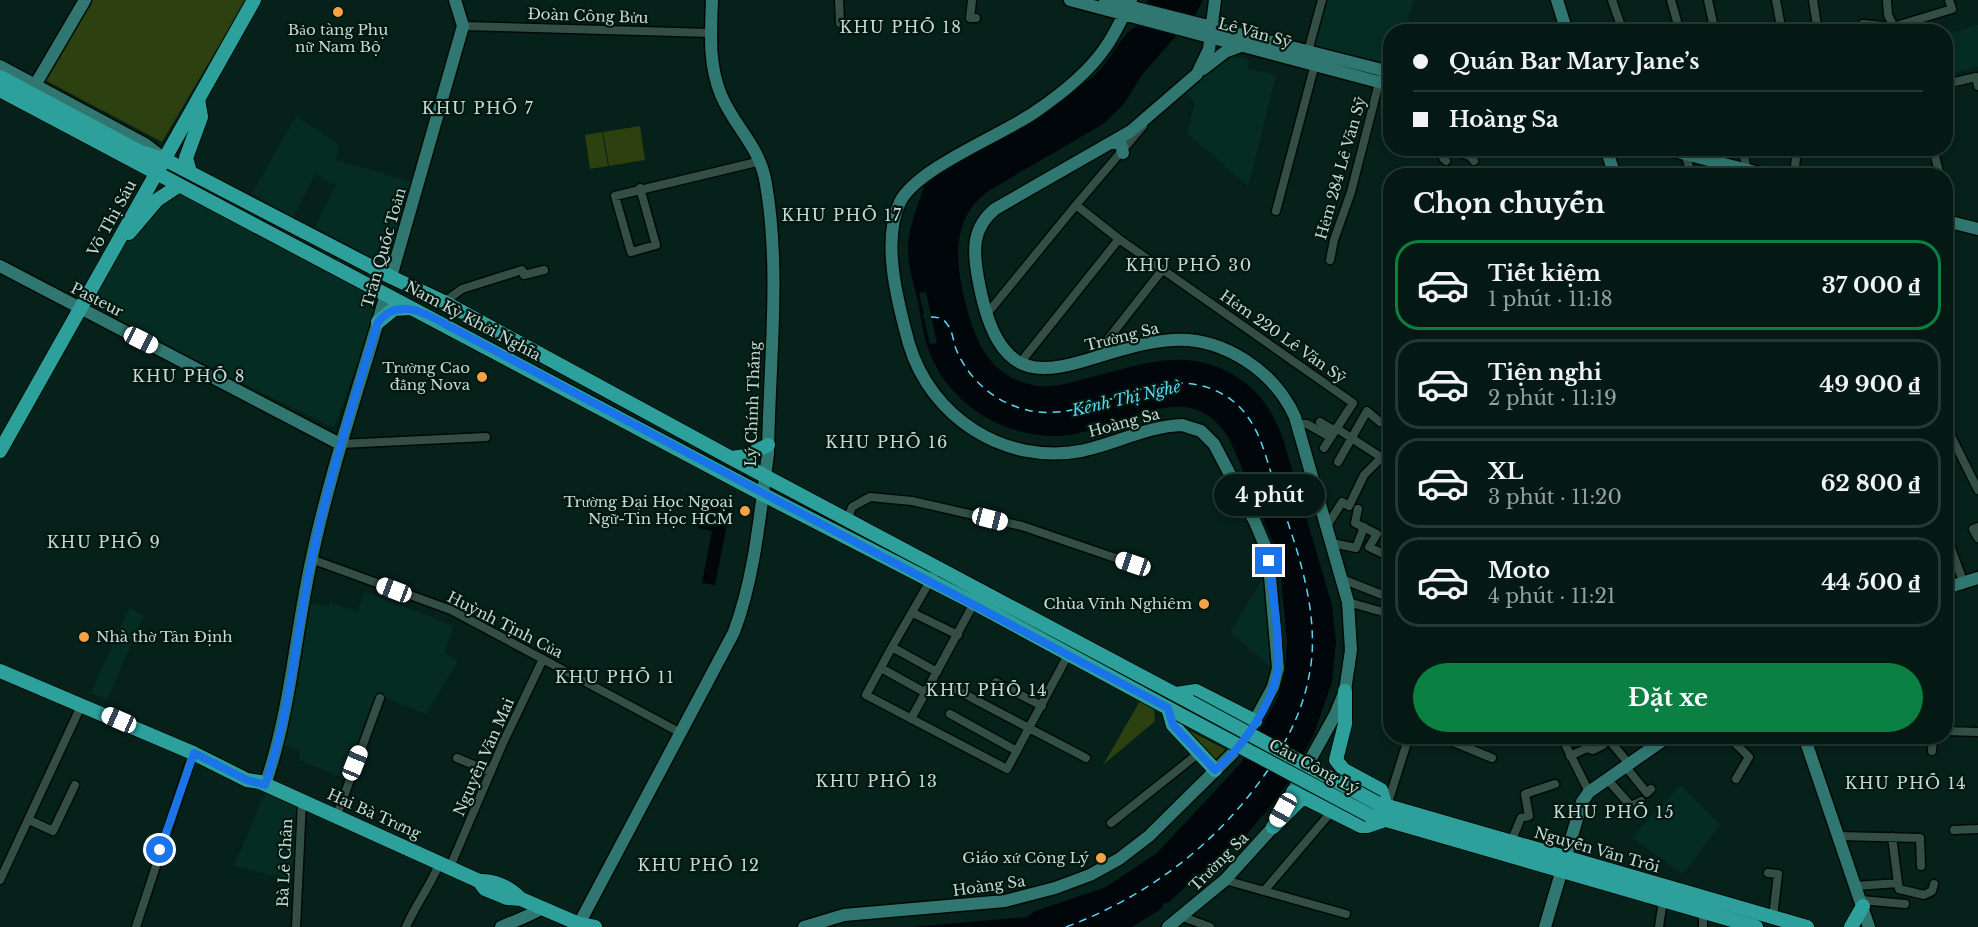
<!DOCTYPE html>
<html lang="vi">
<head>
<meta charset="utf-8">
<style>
  body { margin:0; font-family:"Libre Baskerville",serif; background:#122621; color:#f1f3f6; height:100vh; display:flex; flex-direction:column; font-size:22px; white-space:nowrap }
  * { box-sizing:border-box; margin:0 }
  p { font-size:20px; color:#97a0a0 }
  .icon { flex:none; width:33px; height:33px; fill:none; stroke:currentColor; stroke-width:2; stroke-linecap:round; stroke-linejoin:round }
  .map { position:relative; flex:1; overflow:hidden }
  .side { position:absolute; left:1383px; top:168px; width:570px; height:576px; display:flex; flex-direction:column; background:#041913; border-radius:24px; box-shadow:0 3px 9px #0003,0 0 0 2px #253833 }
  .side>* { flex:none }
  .banner { position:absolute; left:1383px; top:24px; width:570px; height:132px; border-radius:24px; box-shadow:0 3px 9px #0003,0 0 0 2px #253833; display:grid; align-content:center; height:132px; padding:0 30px; background:#041913 }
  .end { position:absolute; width:27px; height:27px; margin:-14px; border:8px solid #1a73e8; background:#fff; box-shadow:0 0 0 3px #fff }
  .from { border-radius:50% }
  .bubble { position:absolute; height:42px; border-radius:21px; background:#041913; box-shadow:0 3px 9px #0003,0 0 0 2px #253833; font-size:20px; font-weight:700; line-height:42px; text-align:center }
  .car { position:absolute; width:18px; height:36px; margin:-18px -9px; border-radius:8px; box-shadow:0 0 4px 2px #0007; background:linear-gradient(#fff 24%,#345 0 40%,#fff 0 76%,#345 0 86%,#fff 0) }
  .banner b { display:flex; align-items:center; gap:21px; height:57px; font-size:22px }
  .banner b+b { border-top:2px solid #253833 }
  .banner i { width:15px; height:15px; background:#f1f3f6 }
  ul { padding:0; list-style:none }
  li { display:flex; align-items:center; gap:18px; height:90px; margin:0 12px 9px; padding:0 18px; border:3px solid #253833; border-radius:24px }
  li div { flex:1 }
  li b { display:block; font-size:22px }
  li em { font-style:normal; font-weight:700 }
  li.on { border-color:#0b8043 }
  li>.icon { width:54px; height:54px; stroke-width:1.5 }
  h2 { padding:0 30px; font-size:27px; line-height:72px }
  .button { display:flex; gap:12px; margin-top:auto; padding:12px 30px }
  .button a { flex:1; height:69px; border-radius:36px; background:#0b8043; color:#fff; font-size:24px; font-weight:700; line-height:69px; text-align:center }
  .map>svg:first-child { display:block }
  .built { fill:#052c22 }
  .green { fill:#2c4010 }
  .water { fill:#000609 }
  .pier { fill:#062119 }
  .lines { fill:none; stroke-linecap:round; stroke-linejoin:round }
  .ferry { stroke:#5ad7f2; stroke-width:1.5; stroke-dasharray:8 6; stroke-linecap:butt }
  .street-casing { stroke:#000a05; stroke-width:11 }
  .secondary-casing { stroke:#000a05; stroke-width:15 }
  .primary-casing { stroke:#000a05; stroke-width:16 }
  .street { stroke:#324e45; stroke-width:8 }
  .secondary { stroke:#2f7770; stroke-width:12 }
  .primary { stroke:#2da09b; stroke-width:14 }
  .primary-bridge-casing { stroke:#000a05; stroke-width:16; stroke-linecap:butt }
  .primary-bridge { stroke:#2da09b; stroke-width:14 }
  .route { stroke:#1a73e8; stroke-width:8 }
  .poi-dot { fill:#f6a247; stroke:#001810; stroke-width:2 }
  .labels { text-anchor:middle; stroke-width:4.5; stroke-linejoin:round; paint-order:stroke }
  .street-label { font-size:15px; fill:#c9d8d2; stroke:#001810 }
  .poi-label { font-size:15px; fill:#c9d8d2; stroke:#001810; text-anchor:end }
  .neighbourhood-label { font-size:16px; letter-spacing:1.5px; fill:#c9d8d2; stroke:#001810 }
  .water-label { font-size:16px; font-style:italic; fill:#5ad7f2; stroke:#001810 }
</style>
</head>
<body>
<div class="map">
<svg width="1978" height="927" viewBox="0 0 1978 927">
  <rect width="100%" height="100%" fill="#062119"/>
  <path class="built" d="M 1324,0 L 1414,0 L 1405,31 L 1390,32 L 1390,71 L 1310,50 Z
    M 1978,25 L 1978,67 L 1948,75 L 1946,34 Z
    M 1233,56 L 1249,60 L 1248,68 L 1276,76 L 1248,186 L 1187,133 L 1195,103 L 1184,90 L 1209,69 L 1213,70 Z
    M 296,116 L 339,145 L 336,160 L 412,182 L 387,265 L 315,227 L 336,186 L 315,174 L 293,217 L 252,193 Z
    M 179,195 L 189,198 L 366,287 L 375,299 L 377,309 L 334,428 L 87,307 L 125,243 L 136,237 L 161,199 L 168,196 Z
    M 1264,577 L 1273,669 L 1230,632 Z
    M 365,592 L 454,626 L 444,653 L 458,661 L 426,714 L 380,696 L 346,779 L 299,760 L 300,750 L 283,746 L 306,603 L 329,606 L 330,602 L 357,612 Z
    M 129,608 L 144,615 L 107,700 L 91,693 Z
    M 1680,785 L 1720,825 L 1683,874 L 1632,838 Z
    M 265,794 L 299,808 L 294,882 L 234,866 Z"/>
  <path class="green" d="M 92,0 L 246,0 L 162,142 L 43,79 Z
    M 640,126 L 645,160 L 609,166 L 603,132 Z
    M 602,132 L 608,166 L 590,169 L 585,135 Z
    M 1140,701 L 1154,709 L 1155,721 L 1103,765 Z
    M 1181,726 L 1230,752 L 1220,759 L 1214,758 Z"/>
  <path class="water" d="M 1148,0 L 1203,0 L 1197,12 L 1141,76 L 1124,104 L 1103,124 L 990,190 C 951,217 955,260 965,301 C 974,336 985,369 1022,382 C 1046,391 1065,384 1088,378 C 1135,367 1177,348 1224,370 C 1255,384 1272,408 1283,439 L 1332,605 L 1336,642 L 1332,682 L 1314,734 L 1287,784 L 1270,807 L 1240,842 L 1211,868 L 1197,876 L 1169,902 L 1164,903 L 1161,909 L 1132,927 L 912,927 L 1027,917 L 1035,911 L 1106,887 L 1157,853 L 1241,763 L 1278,697 L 1285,670 L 1287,642 L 1279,557 L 1230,440 C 1220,422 1204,409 1184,407 C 1148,404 1099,434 1060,436 C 1006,438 951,406 930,354 C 924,338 921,319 918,301 C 913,282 907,263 908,243 C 910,224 918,205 924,187 L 919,185 L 1027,123 L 1082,80 L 1084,83 C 1110,68 1117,36 1137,26 Z
    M 708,502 L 730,509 L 715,585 L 702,583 L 712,531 L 698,528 Z"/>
  <path class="pier" d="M 926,292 L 937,343 L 930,344 L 924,318 L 921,316 L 924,315 L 919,293 Z"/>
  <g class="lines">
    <path class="ferry" d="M 931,317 C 938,317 943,318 947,324 C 953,331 953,341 956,349 C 967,376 990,398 1017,407 C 1080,430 1138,372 1198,385 C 1218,389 1236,400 1247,416 C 1261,434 1266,458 1273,479 C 1292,535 1316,595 1312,655 C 1309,688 1299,717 1283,745
      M 1066,927 C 1149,896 1218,843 1268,770"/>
    <g class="street-casing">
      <path id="street" d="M 839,0 L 840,23
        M 972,0 L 970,18 L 976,18
        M 1612,0 L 1623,32
        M 1671,0 L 1680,32
        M 1708,0 L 1715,32
        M 1776,0 L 1782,32
        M 1813,0 L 1818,32
        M 1887,0 L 1888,15 L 1895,29
        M 1863,24 L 1893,27 L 1952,9 L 1949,0
        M 463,26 L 711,33
        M 1307,55 L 1322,0
        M 1946,84 L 1976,77 L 1978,86
        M 1143,126 L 1076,205 L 1119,239 L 1353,403 L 1324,448
        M 1706,148 L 1709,160
        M 1742,148 L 1747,169
        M 1933,148 L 1940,176
        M 1820,149 L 1824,148
        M 1685,154 L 1692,176
        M 1446,161 C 1441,157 1442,155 1443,148 L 1470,156 L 1474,161
        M 1722,164 L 1726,176
        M 1794,176 L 1797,148
        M 640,188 L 656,245 L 631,252 L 615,196 L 761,161
        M 1946,201 L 1951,222
        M 1276,211 L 1315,64
        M 1330,260 L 1334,240 L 1351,192 L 1380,79
        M 444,302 L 462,289 L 522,270 L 524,275 L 544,270
        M 986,315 L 1076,205
        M 1094,357 L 1163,269
        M 1020,363 L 1119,239
        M 1320,422 L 1335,431
        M 1297,424 L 1307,424 L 1330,437
        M 1336,428 L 1390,463
        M 1949,432 L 1978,490
        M 340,444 L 486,437
        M 1338,462 L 1367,411 L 1380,422
        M 1358,509 L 1355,523 L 1377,534 L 1369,547 L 1390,557 L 1390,568
        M 848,518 L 852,507 L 870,497 L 912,501 L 1022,526 L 1133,564
        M 1327,526 L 1342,502 L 1349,506 L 1364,475 L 1382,457
        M 1978,527 L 1973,529 L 1978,538
        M 1946,535 L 1963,581
        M 1332,543 L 1356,548 L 1364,527
        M 311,559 L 451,610 L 679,732
        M 1342,579 L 1390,598
        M 1348,602 L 1390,614
        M 913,613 L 958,635
        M 892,647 L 938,567
        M 881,668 L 926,693
        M 937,672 L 892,647 L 866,695 L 1007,769 L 1068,655
        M 996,682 L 1042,706
        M 953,688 L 1086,758
        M 950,714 L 1017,751
        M 911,719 L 974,603
        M 1946,731 L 1978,732
        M 1416,736 L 1446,739 L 1492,758
        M 1561,736 L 1589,792
        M 1610,736 L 1610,741 L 1629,764
        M 1643,736 L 1650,749
        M 1734,736 L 1735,743 L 1749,757 L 1736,779
        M 1932,751 L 1933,736
        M 1570,756 L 1587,748 L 1593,750 L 1603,745 L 1599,736
        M 457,758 L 491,772
        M 1625,766 L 1647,793 L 1651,789
        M 1607,779 L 1631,806 L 1641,801
        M 1387,806 L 1409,736
        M 337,815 L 380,698
        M 29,820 L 53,831 L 75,785
        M 1111,823 L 1199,753
        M 1954,830 L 1978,829
        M 1838,836 L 1920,838 L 1921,866
        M 1892,837 L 1898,883
        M 1511,842 L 1521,818 L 1529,816 L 1525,794 L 1555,784
        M 450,867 L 503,743 L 543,659
        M 1768,873 L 1778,874 L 1773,917
        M 0,880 L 82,704
        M 1225,880 L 1346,914
        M 1856,886 L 1898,883 L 1899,889 L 1924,895 L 1932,891 L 1934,884
        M 1264,891 L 1332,811
        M 1861,900 L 1905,904
        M 1183,917 L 1210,927
        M 136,927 L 193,753
        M 296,927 L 302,801
        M 406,927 C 416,904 431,885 440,862
        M 1659,927 L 1663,900
        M 1703,927 L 1703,912"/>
    </g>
    <g class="secondary-casing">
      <path id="secondary" d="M 1070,0 L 1390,85
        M 1105,0 L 1390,72
        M 1557,0 L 1567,32
        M 0,66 L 145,144 L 161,156
        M 1203,69 L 1225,52 L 1241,46
        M 31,92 L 85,0
        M 1113,142 L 1121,144 L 1123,153
        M 1606,148 L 1615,176
        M 1662,148 L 1771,176
        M 1946,221 L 1978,229
        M 0,266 L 340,444
        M 391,277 L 463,26 L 455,0
        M 1946,588 L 1978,578
        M 1804,736 L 1869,927
        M 265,785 C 291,710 295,633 312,557 C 331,468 361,382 386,294
        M 579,924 L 734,632 C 755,576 760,513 768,454 C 769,365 781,272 766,184 C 760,146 735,128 721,95 C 708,63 711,33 712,0
        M 501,927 C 516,920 528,917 542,908
        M 804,927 L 844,915 L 1005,901 L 1055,888 L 1090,875 L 1119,859 L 1149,836 L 1242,744 L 1273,687 L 1278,668 L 1268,553 L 1255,522 L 1214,444 L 1201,431 L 1182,425 C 1148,426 1115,444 1081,451 C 1005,465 931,418 909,344 C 898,304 881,241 900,202 C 917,168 1002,135 1035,112 C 1060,95 1088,73 1105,48 C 1116,33 1123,16 1131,0
        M 1168,927 L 1225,880 L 1273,827 L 1335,715 L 1345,691 L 1351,650 L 1348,602 L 1295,417 C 1284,393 1267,374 1245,360 C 1223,346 1198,338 1172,340 C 1077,347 1005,428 978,278 C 973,250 972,228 995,209 L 1131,131 L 1197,74 L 1209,49 L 1215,0
        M 1545,927 L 1582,802 L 1589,792 L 1669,736"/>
    </g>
    <g class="primary-casing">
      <path id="primary" d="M 0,77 L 140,152 L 164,159 L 391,277 L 444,302 L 731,458 L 1190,702
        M 0,90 L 762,494 L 974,603 L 1179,714
        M 190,172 L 186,158 L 201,117 L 198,99
        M 129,233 L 157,200 L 178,186
        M 378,322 L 394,309 L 411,308
        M 0,451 L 254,0
        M 731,458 L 746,456 L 768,445
        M 0,671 L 193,753 L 247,780 L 260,782 L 479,881 L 485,889 L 507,898 L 521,899 L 579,924 L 595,927
        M 1345,691 L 1345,724 L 1336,760 L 1344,770 L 1381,790 L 1386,807
        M 1176,694 L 1196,691 L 1255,721
        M 1168,708 L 1173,725 L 1215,770
        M 1293,792 L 1361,826 L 1367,826 L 1382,821
        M 1377,803 L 1807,927
        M 1369,815 L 1756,927
        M 1273,827 L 1303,797
        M 479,881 C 495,880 509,887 521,899
        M 1851,927 L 1863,906"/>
    </g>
    <use href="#street" class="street"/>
    <use href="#secondary" class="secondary"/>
    <use href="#primary" class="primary"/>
    <g class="primary-bridge-casing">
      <path id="primary-bridge" d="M 1190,702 L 1377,803
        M 1179,714 L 1369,815"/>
    </g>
    <use href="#primary-bridge" class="primary-bridge"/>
  </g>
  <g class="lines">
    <path class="route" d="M 160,850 L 194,753 L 247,780 L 265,785 C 291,711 296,634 312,558 C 329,478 354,400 378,322 C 401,294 431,317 456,330 L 1168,708 L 1173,725 L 1215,770 C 1242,749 1275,701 1278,666 C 1280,633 1272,595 1269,561"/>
  </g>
  <g class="poi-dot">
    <circle cx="338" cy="12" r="6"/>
    <circle cx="482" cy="377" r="6"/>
    <circle cx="745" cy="511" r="6"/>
    <circle cx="1204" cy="604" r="6"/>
    <circle cx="84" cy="637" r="6"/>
    <circle cx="1101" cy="858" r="6"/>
  </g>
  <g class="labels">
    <g class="street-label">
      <text transform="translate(588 16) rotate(2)" y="5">Đoàn Công Bửu</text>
      <text transform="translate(1255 33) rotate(15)" y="5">Lê Văn Sỹ</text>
      <text transform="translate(1341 168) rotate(-74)" y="5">Hẻm 284 Lê Văn Sỹ</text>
      <text transform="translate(112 218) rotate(-61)" y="5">Võ Thị Sáu</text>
      <text transform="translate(384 248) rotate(-74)" y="5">Trần Quốc Toản</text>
      <text transform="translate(97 300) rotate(27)" y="5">Pasteur</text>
      <text transform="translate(473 321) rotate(28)" y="5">Nam Kỳ Khởi Nghĩa</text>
      <text transform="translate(1122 337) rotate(-14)" y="5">Trường Sa</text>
      <text transform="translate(1283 337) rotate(35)" y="5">Hẻm 220 Lê Văn Sỹ</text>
      <text transform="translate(753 404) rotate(-88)" y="5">Lý Chính Thắng</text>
      <text transform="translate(1124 423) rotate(-15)" y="5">Hoàng Sa</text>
      <text transform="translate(505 625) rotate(27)" y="5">Huỳnh Tịnh Của</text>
      <text transform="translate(484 757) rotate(-66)" y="5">Nguyễn Văn Mai</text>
      <text transform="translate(1314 767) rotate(28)" y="5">Cầu Công Lý</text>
      <text transform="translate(374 814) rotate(24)" y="5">Hai Bà Trưng</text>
      <text transform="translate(1597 850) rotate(16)" y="5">Nguyễn Văn Trỗi</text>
      <text transform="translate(1219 862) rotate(-45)" y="5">Trường Sa</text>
      <text transform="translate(285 863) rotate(-87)" y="5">Bà Lê Chân</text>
      <text transform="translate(989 886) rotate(-8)" y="5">Hoàng Sa</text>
    </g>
    <g class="poi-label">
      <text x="338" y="35" text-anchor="middle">Bảo tàng Phụ<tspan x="338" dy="17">nữ Nam Bộ</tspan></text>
      <text x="470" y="373">Trường Cao<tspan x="470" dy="17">đẳng Nova</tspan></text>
      <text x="733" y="507">Trường Đại Học Ngoại<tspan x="733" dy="17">Ngữ-Tin Học HCM</tspan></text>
      <text x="1192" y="609">Chùa Vĩnh Nghiêm</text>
      <text x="96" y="642" text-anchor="start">Nhà thờ Tân Định</text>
      <text x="1089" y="863">Giáo xứ Công Lý</text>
    </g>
    <g class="neighbourhood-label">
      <text x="901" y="33">KHU PHỐ 18</text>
      <text x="478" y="114">KHU PHỐ 7</text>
      <text x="842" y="221">KHU PHỐ 17</text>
      <text x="1189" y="271">KHU PHỐ 30</text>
      <text x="189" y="382">KHU PHỐ 8</text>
      <text x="887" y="448">KHU PHỐ 16</text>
      <text x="104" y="548">KHU PHỐ 9</text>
      <text x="615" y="683">KHU PHỐ 11</text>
      <text x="987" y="696">KHU PHỐ 14</text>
      <text x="877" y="787">KHU PHỐ 13</text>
      <text x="1906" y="789">KHU PHỐ 14</text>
      <text x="1614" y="818">KHU PHỐ 15</text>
      <text x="699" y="871">KHU PHỐ 12</text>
    </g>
    <g class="water-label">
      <text transform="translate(1126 398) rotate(-13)" y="6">Kênh Thị Nghè</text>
    </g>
  </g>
</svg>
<i class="end from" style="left:160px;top:850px"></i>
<i class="end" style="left:1269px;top:561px"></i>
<div class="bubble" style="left:1214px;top:474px;width:111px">4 phút</div>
<i class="car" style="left:141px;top:340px;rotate:117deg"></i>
<i class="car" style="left:990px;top:519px;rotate:104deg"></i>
<i class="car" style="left:1133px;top:564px;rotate:289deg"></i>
<i class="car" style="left:394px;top:590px;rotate:291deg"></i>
<i class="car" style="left:119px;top:720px;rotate:294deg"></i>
<i class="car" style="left:355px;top:763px;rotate:22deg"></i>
<i class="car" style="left:1283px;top:810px;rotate:209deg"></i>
<div class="banner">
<b><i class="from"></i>Quán Bar Mary Jane’s</b>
<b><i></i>Hoàng Sa</b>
</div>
<section class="side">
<h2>Chọn chuyến</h2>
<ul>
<li class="on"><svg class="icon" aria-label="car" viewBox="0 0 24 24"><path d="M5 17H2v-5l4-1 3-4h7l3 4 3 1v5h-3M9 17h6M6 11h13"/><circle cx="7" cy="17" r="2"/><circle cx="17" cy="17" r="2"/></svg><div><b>Tiết kiệm</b><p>1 phút · 11:18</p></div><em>37 000 ₫</em></li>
<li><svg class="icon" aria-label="car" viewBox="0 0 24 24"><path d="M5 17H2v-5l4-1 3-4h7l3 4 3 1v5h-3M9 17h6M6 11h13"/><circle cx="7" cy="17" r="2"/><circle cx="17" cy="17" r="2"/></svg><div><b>Tiện nghi</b><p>2 phút · 11:19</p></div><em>49 900 ₫</em></li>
<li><svg class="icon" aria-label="car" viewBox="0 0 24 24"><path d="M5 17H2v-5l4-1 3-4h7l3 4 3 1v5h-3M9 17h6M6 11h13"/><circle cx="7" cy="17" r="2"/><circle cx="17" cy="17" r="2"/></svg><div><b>XL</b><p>3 phút · 11:20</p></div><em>62 800 ₫</em></li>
<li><svg class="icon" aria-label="car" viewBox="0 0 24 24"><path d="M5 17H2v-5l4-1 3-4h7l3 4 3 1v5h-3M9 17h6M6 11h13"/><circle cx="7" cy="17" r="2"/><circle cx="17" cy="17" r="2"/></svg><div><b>Moto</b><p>4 phút · 11:21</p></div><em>44 500 ₫</em></li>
</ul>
<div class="button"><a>Đặt xe</a></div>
</section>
</div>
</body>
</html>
